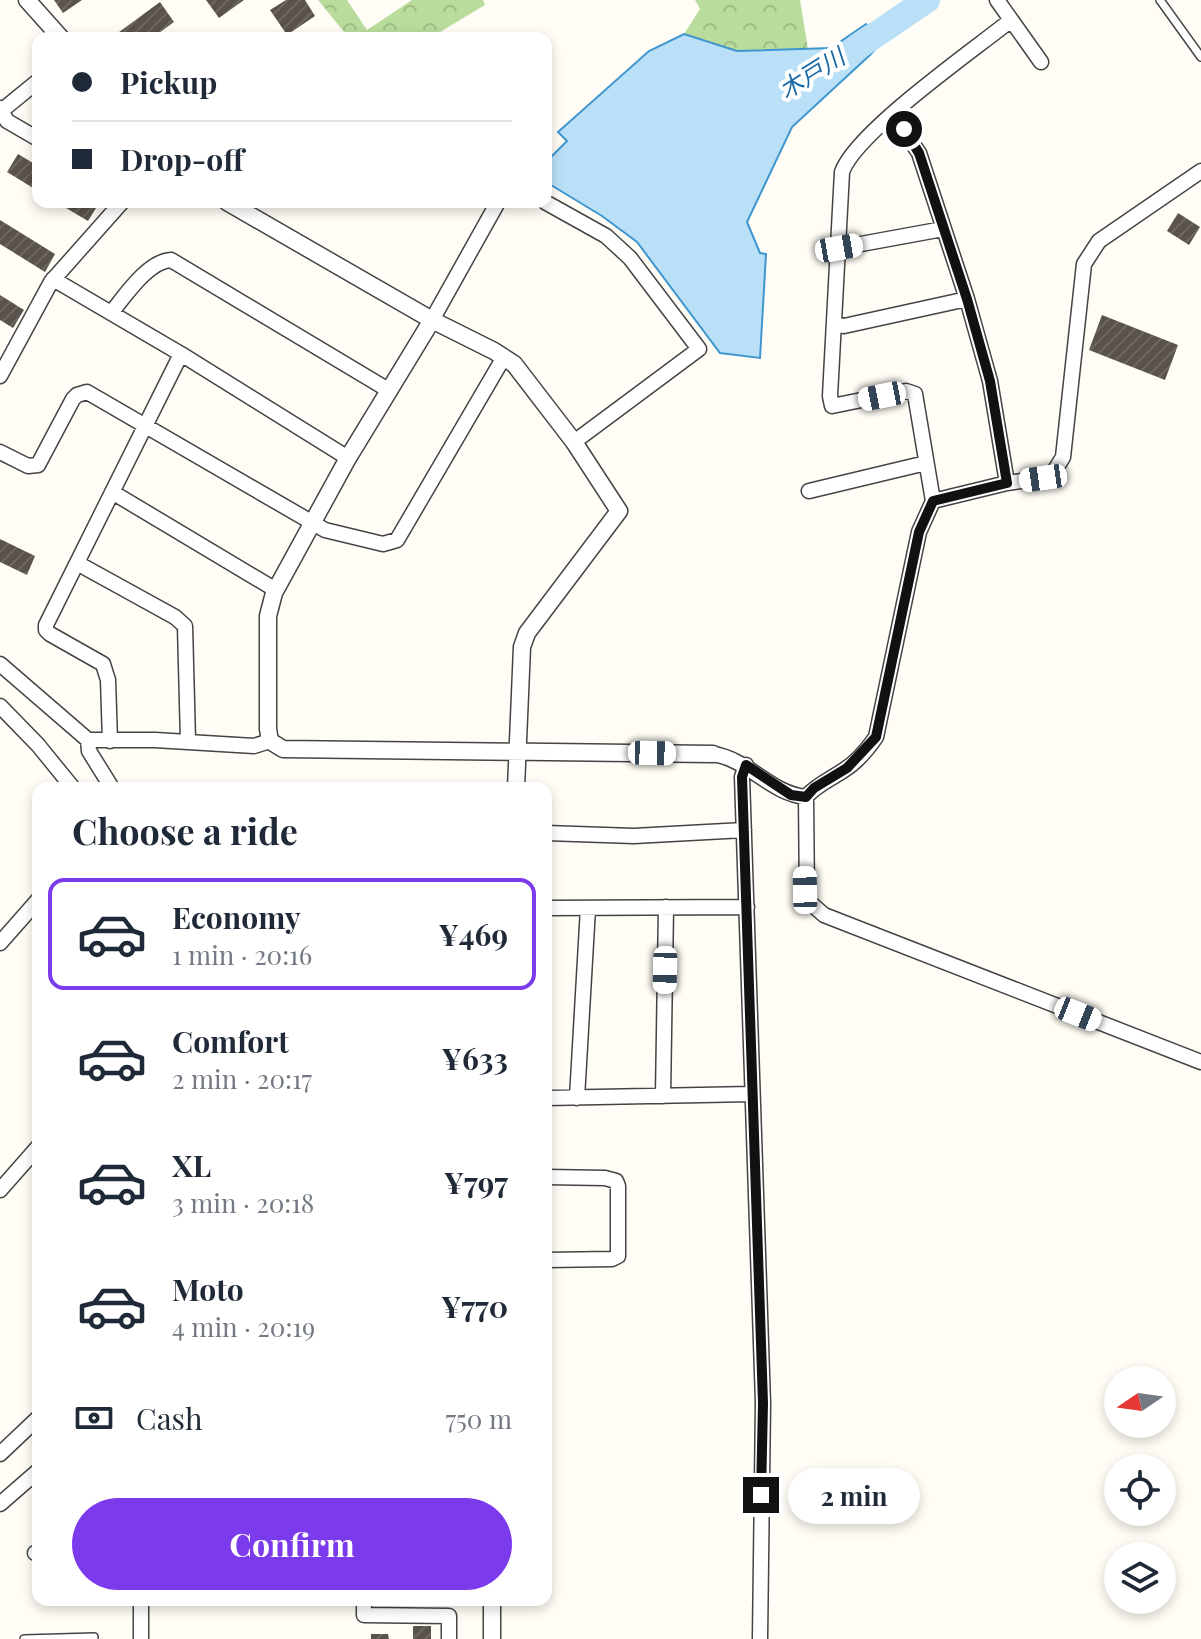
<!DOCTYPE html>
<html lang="en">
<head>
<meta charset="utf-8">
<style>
  body { margin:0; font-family:"Playfair Display","Noto Sans JP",serif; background:#f2f2f3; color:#1f2937; height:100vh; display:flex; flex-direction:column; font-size:30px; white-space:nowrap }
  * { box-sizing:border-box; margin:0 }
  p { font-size:26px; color:#747a83 }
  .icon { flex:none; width:44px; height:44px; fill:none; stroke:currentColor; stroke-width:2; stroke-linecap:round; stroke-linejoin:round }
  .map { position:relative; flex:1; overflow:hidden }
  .sheet { position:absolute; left:32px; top:782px; width:520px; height:824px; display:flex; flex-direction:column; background:#fff; border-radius:16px; box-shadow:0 4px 12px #0003 }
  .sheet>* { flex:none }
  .top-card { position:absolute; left:32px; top:32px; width:520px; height:176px; border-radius:16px; box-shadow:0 4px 12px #0003; display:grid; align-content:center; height:176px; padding:0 40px; background:#fff }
  .needle { width:52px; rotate:257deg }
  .buttons { position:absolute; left:1104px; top:1366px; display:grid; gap:16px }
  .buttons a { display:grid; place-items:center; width:72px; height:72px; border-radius:50%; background:#fff; box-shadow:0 4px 12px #0003; font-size:40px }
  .end { position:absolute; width:36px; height:36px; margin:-18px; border:10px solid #111; background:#fff; box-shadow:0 0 0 4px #fff }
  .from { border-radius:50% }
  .bubble { position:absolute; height:56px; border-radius:28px; background:#fff; box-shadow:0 4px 12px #0003; font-size:26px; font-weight:700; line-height:56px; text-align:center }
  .car { position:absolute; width:24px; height:48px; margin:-24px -12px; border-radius:10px; box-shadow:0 0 6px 2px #0007; background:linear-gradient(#fff 24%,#345 0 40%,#fff 0 76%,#345 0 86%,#fff 0) }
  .top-card b { display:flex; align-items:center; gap:28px; height:76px; font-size:30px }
  .top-card b+b { border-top:2px solid #e0e1e3 }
  .top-card i { width:20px; height:20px; background:#1f2937 }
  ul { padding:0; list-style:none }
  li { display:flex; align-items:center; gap:24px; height:112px; margin:0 16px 12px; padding:0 24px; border:4px solid transparent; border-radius:16px }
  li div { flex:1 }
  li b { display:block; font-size:30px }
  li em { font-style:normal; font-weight:700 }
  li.active { border-color:#7c3aed }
  li>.icon { width:72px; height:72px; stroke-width:1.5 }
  h2 { padding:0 40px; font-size:36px; line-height:96px }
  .pay { display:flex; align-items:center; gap:20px; height:88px; padding:0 40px; font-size:30px }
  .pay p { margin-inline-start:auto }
  .primary-button { display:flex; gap:16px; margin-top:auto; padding:16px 40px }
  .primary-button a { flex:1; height:92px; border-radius:48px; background:#7c3aed; color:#fff; font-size:32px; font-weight:700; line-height:92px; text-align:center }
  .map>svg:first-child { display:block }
  .forest { fill:url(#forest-crowns) }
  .water { fill:#b9e0f7; stroke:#3f96cf; stroke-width:2 }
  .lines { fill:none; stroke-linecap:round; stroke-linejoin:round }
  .river { stroke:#b9e0f7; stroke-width:26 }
  .building { fill:url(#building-hatch) }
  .service-casing { stroke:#444; stroke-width:10 }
  .minor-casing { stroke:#444; stroke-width:17 }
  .tertiary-casing { stroke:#444; stroke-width:19 }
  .service { stroke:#fff; stroke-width:7 }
  .minor { stroke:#fff; stroke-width:14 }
  .tertiary { stroke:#fff; stroke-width:16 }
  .route { stroke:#111; stroke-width:10 }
  .labels { text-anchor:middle; stroke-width:8; stroke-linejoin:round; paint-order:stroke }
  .water-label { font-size:24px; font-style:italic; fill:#1768a6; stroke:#fff }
</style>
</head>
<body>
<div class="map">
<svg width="1201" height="1639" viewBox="0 0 1201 1639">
  <defs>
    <pattern id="forest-crowns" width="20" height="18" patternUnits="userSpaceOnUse" patternTransform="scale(2)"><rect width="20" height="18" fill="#b9dc9c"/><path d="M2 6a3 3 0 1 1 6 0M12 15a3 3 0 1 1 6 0" fill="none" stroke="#9ebc85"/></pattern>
    <pattern id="building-hatch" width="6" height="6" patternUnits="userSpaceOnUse" patternTransform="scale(2)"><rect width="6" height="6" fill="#5a524d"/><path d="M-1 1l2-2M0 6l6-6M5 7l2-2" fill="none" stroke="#6d6662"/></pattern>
  </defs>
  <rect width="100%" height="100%" fill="#fffdf5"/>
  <path class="forest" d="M 318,0 L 347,0 L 367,30 L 412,0 L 483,0 L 485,5 L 430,38 L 349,38 Z
    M 695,0 L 800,0 L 808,49 L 737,51 L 684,34 L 700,9 Z"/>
  <path class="water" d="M 879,22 L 888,35 L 870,55 L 792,127 L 747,222 L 760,253 L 766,254 L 760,358 L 720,353 L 637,242 L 602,216 L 546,182 L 546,162 L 567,141 L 558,132 L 649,51 L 684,34 L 737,51 L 831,48 L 866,24 L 869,28 Z"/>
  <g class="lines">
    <path class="river" d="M 856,48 L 927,0"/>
  </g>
  <path class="building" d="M 54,0 L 82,0 L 63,13 Z
    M 206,0 L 244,0 L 219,18 Z
    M 286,0 L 305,0 L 315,16 L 287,35 L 270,10 Z
    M 160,2 L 174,22 L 152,38 L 111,38 Z
    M 18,154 L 38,166 L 38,191 L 7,172 Z
    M 56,202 L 97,202 L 99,203 L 88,221 Z
    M 1178,213 L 1200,227 L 1189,245 L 1167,231 Z
    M 0,220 L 55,254 L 45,272 L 0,244 Z
    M 0,295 L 24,310 L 13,328 L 0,320 Z
    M 1102,315 L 1178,345 L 1165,380 L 1089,350 Z
    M 0,539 L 35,556 L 27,575 L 0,562 Z
    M 413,1626 L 431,1626 L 431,1639 L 413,1639 Z
    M 371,1634 L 388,1634 L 389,1639 L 371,1639 Z"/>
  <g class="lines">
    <g class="service-casing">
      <path id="service" d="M 1160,0 L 1201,57
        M 24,1639 L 94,1637"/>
    </g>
    <g class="minor-casing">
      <path id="minor" d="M 997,0 L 1041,62
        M 1011,20 C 974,50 856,132 842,172 L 830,396 L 832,406 L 906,391 L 915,394 L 933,501 L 919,532 L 876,737 C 867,750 857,762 844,770 C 831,779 816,785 806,797 L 807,900 L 824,915 L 1201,1062
        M 0,108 L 7,121 L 38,139
        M 0,112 L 38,81
        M 892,114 L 919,153 L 967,299 L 990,381 L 1007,483
        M 545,202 L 606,236 L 630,258 L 699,349 L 574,442
        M 839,248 L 943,229
        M 53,279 L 181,354 L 348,458
        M 111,313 C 125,296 148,261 171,260 L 390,391
        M 432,320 L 498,202
        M 834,324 L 844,326 L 967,299
        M 0,376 L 51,282 L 122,202
        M 0,452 L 28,466 L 38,465 L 73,399 L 77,395 L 87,392 L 325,530 L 383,544 L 397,540 L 504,357
        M 809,491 L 926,463
        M 112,492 L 276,590
        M 933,501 L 1007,483 L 1043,478 L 1052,475 L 1063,457 L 1084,264 L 1099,241 L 1201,171
        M 77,563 L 175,617 L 185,626 L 188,741
        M 0,664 L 88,740 L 155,740 L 254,746 L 270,741
        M 0,706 L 38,745 L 73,788
        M 88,740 L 89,751 L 112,788
        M 110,741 L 108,680 L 103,664 L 50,634 L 46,630 L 46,625 L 181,354
        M 713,754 C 748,759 771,794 806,797
        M 746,765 L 742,777 L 763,1403 L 760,1639
        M 546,833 L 634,836 L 744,830
        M 546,908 L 747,907
        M 0,943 L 38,900
        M 663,1096 L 666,907
        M 546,1098 L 752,1094
        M 577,1098 L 588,908
        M 546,1177 L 605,1178 L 616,1181 L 618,1186 L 618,1256 L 612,1259 L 546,1260
        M 0,1190 L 38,1147
        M 0,1454 L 38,1418
        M 0,1504 L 38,1471
        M 35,1553 L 38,1553
        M 141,1600 L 141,1639
        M 364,1600 L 364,1615 L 449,1616 L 449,1639"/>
    </g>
    <g class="tertiary-casing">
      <path id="tertiary" d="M 27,0 L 61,38
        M 227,202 L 432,320 L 494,351 L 514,364 L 574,442 L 619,511 L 527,633 L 522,647 L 516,788
        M 432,320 L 348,458 L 274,593 L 268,616 L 268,729 L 270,741 L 283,749 L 713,754
        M 492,1600 L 492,1639"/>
    </g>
    <use href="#service" class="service"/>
    <use href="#minor" class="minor"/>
    <use href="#tertiary" class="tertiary"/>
  </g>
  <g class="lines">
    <path class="route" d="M 761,1495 L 763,1403 L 742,777 L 746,765 L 791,795 L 806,797 L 814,788 L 847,768 L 876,737 L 919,532 L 933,501 L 1007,483 L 990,381 L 967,299 L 919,153 L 904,129"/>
  </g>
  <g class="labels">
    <g class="water-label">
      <text transform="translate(812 74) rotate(-32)" y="8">木戸川</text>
    </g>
  </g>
</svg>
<div class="buttons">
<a><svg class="needle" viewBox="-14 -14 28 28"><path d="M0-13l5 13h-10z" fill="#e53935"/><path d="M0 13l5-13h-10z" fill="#747a83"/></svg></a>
<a><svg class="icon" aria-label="locate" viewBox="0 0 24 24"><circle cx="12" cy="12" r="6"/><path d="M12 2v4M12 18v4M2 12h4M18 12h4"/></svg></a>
<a><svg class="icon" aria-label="layers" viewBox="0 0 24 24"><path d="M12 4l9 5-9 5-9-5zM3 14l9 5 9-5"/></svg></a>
</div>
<i class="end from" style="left:904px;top:129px"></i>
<i class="end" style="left:761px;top:1495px"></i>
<div class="bubble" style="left:788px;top:1468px;width:132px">2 min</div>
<i class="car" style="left:839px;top:248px;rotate:80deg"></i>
<i class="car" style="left:882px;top:396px;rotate:259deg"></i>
<i class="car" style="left:1043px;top:478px;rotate:262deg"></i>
<i class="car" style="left:652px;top:753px;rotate:91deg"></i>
<i class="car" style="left:805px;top:890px;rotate:359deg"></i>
<i class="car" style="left:665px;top:970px;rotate:181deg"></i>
<i class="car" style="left:1078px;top:1014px;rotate:112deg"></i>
<div class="top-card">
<b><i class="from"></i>Pickup</b>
<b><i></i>Drop-off</b>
</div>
<section class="sheet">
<h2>Choose a ride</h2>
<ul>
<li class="active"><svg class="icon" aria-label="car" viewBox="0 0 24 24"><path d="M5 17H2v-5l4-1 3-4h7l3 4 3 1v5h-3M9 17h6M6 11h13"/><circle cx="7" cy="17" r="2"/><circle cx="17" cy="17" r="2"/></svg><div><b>Economy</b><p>1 min · 20:16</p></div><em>¥469</em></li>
<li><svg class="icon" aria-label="car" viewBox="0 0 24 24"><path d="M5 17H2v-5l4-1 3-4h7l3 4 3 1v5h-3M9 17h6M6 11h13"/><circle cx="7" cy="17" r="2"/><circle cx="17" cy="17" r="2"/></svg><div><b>Comfort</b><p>2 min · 20:17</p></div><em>¥633</em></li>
<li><svg class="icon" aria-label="car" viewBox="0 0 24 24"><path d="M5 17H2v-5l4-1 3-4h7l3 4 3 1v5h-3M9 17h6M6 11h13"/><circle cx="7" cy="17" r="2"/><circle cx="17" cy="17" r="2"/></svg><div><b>XL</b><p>3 min · 20:18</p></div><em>¥797</em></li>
<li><svg class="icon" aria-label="car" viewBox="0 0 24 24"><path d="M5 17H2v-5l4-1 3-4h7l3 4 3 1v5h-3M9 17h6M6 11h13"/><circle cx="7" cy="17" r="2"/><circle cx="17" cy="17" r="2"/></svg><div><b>Moto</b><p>4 min · 20:19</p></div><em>¥770</em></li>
</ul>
<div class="pay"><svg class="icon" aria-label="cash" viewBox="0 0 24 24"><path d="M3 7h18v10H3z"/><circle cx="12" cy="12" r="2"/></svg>Cash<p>750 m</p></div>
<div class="primary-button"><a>Confirm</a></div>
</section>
</div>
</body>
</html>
